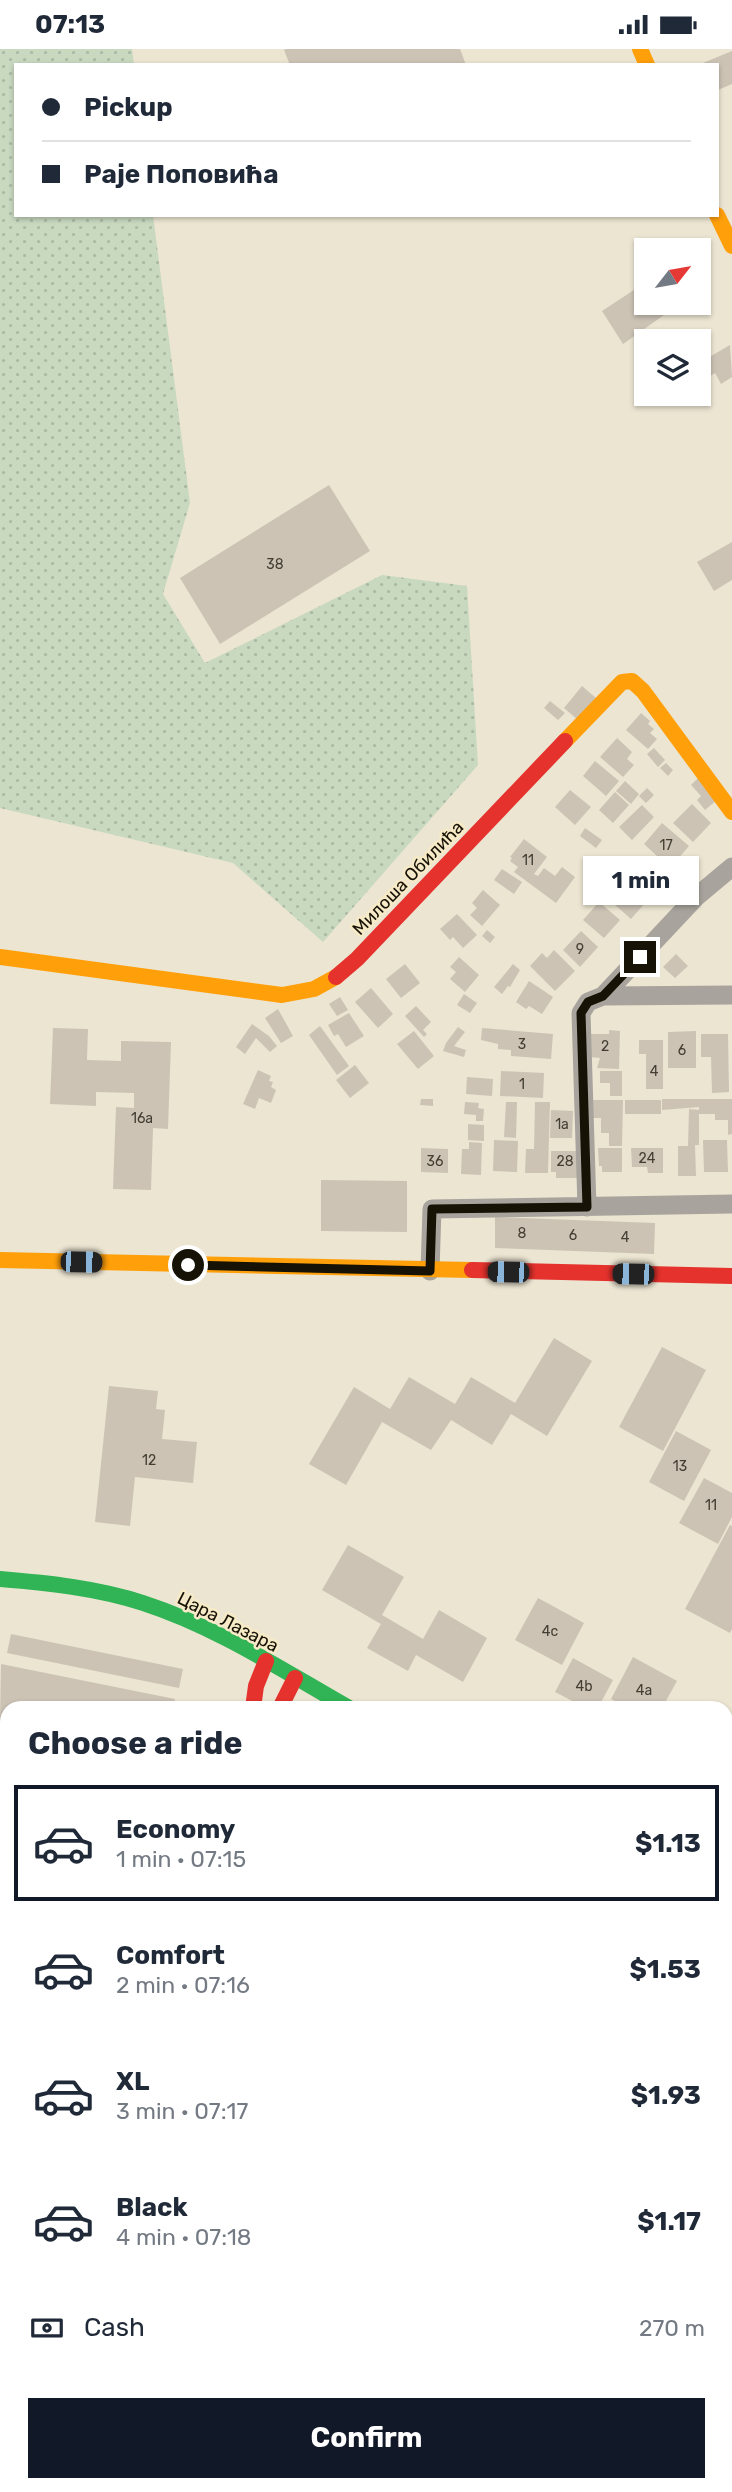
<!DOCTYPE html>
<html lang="en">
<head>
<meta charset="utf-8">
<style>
  body { margin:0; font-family:Rubik,sans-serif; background:#f6f6f7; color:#1f2937; height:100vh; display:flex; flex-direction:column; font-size:26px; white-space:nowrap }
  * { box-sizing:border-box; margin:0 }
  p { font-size:23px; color:#747a83 }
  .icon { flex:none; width:38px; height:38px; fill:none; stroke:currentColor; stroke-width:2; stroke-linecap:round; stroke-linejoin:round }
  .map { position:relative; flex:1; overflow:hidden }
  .sheet { position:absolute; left:0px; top:1652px; width:733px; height:791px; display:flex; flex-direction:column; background:#fff; border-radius:21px 21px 0 0; box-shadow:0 2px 5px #0004 }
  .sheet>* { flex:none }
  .banner { position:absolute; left:14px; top:14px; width:705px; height:154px; border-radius:0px; box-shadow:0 2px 5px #0004; display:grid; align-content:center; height:154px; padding:0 28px; background:#fff }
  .needle { width:46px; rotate:59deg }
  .buttons { position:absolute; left:634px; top:189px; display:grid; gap:14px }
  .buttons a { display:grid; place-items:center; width:77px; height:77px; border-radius:0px; background:#fff; box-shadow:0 2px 5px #0004; font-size:35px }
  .end { position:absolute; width:32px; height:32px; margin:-16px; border:9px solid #161206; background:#fff; box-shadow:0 0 0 4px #fff }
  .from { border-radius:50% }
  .bubble { position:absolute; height:49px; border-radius:0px; background:#fff; box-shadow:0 2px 5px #0004; font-size:23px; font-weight:700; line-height:49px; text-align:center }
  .car { position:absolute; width:21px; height:42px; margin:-21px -10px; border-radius:9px; box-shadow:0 0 5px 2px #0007; background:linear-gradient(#222 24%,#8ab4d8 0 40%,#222 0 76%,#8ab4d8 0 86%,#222 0) }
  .banner b { display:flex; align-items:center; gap:24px; height:66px; font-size:26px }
  .banner b+b { border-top:2px solid #e0e1e3 }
  .banner i { width:18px; height:18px; background:#1f2937 }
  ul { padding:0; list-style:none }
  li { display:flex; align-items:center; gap:21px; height:116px; margin:0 14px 10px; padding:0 14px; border:4px solid transparent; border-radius:0px }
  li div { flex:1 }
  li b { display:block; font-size:26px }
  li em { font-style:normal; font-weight:700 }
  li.selected { border-color:#111827 }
  li>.icon { width:63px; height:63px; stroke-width:1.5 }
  h2 { padding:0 28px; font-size:32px; line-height:84px }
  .pay { display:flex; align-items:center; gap:18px; height:77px; padding:0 28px; font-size:26px }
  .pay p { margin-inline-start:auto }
  .action { display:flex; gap:14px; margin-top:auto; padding:14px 28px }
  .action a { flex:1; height:80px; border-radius:0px; background:#111827; color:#fff; font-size:28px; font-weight:700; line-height:80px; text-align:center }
  .status { display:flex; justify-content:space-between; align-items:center; height:49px; padding:0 35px; background:#fff; direction:ltr }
  .status svg { height:19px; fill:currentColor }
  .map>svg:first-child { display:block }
  .industrial { fill:url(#industrial-grid) }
  .education { fill:#e7d8c9 }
  .grass { fill:url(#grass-dots) }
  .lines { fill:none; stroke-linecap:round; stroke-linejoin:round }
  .canal { stroke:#9ecbc5; stroke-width:19 }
  .building { fill:#ccc3b5 }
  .street { stroke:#a8a49d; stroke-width:19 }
  .fast { stroke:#30b455; stroke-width:16 }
  .slow { stroke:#ff9f0a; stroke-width:16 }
  .jam { stroke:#e5322d; stroke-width:16 }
  .route { stroke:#161206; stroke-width:9 }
  .labels { text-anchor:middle; stroke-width:5; stroke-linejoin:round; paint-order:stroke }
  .number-label { font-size:14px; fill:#443e32 }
  .street-label { font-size:18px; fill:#161206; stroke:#f7eac7 }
</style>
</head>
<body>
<div class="status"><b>07:13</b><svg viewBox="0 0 49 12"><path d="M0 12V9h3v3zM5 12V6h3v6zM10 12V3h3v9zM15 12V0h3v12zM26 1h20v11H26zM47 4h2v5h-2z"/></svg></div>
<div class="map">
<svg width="732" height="2443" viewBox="0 0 732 2443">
  <defs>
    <pattern id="industrial-grid" width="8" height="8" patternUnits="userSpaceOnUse" patternTransform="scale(1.75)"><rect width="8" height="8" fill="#eddede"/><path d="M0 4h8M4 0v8" fill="none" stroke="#cabdbd"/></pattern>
    <pattern id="grass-dots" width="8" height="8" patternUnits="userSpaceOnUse" patternTransform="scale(1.75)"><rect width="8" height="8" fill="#c8d9c0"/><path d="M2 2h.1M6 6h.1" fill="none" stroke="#abb9a4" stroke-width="1.8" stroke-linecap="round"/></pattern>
  </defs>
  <rect width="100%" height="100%" fill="#ece5d2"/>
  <path class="industrial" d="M 726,2097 L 732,2101 L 732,2443 L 464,2443 L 462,2436 L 726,2436 Z"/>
  <path class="education" d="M 732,1675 L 732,1835 L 726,1832 L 726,1686 Z"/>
  <path class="grass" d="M 0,0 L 132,0 L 134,16 L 16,16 L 16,166 L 153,166 L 190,454 L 163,545 L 205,614 L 382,526 L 467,537 L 478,716 L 323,893 L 233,814 L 0,759 Z"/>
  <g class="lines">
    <path class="canal" d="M 726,2072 L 732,2076"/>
  </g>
  <path class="building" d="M 286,0 L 460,0 L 466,16 L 290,16 L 284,1 Z
    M 732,2 L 732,35 L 718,41 L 718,16 L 698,16 Z
    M 698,222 L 707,235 L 698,241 Z
    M 646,233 L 646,254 L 681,254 L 623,295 L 602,262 Z
    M 730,296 L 732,328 L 721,335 L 715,324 L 707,329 L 699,314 Z
    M 329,436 L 370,502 L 220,595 L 180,529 Z
    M 732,493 L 732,531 L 714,542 L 697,513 Z
    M 582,637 L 596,649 L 578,671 L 564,659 Z
    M 550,652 L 565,664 L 558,671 L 544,659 Z
    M 641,664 L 650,672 L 648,675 L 654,680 L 650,684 L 657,690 L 648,700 L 626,681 Z
    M 617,689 L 632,703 L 627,710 L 634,716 L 623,728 L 600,708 Z
    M 654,699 L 665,711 L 658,718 L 647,705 Z
    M 595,712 L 619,732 L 606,747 L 583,727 Z
    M 666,714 L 673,721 L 668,727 L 660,719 Z
    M 698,729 L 717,751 L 705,761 L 697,751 L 701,747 L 691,736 Z
    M 625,732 L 639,745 L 631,755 L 616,742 Z
    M 647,739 L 654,746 L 646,754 L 639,747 Z
    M 570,741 L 591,758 L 575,776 L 555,758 Z
    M 615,743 L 629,756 L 613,774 L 599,761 Z
    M 692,755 L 711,774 L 693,793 L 673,774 Z
    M 642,756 L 654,768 L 632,791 L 619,778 Z
    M 662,774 L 689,797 L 670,819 L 644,795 Z
    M 585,779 L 602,791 L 596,799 L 580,787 Z
    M 524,790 L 547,808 L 534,825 L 538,827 L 544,819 L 555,827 L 562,818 L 575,828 L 556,854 L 514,823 L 518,818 L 510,812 L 512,809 L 510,808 Z
    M 622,807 L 634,816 L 640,808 L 662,827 L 646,845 L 613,817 Z
    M 502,820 L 522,833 L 514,845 L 494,831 Z
    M 610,822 L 646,853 L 631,870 L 605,847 L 611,841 L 601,832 Z
    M 483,841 L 500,856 L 482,877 L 470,866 L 477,859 L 472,854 Z
    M 599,853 L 620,871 L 604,889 L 583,871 Z
    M 457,865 L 477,886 L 463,899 L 453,888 L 450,891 L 440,880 Z
    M 487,881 L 495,888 L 490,894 L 482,887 Z
    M 581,882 L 598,898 L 580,918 L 563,901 Z
    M 554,901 L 575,922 L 555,942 L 530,917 L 542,904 L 547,909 Z
    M 676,905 L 688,917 L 675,929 L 663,918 Z
    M 459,908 L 479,926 L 465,943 L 450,930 L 456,923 L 450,918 Z
    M 405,915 L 420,934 L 401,949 L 386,930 Z
    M 513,915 L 520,921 L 510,938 L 508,937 L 502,945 L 494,938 Z
    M 529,932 L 553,948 L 542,965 L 529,957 L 526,960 L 516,953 Z
    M 371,939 L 393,965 L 378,979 L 355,953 Z
    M 464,945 L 477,954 L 470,964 L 457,956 Z
    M 340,948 L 348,961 L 337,967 L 329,955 Z
    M 416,957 L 431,973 L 423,981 L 427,985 L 424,988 L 405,967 Z
    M 278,960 L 293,987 L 281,994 L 265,969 Z
    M 349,964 L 364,987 L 346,998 L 338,985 L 334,987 L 328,976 Z
    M 252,975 L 269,987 L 277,997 L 270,1003 L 256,989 L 245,1005 L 236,998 Z
    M 320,977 L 349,1017 L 337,1026 L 309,986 Z
    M 458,978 L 465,983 L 454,997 L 466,1001 L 464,1008 L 443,1002 L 446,994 Z
    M 53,979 L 88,980 L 87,1011 L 121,1012 L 121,992 L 171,993 L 168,1080 L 153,1079 L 151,1141 L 113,1140 L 116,1058 L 134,1059 L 134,1044 L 96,1043 L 96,1057 L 50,1055 Z
    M 482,979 L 553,985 L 551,1010 L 511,1007 L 511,1001 L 498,1000 L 498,995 L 481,991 Z
    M 609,981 L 620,982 L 619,1020 L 597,1019 L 600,1009 L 590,1008 L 591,985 L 609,985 Z
    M 414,982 L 434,1007 L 418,1020 L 397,995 Z
    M 696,982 L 696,1019 L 668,1019 L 668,983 Z
    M 701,985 L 728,985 L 729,1043 L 712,1044 L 711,1008 L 701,1008 Z
    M 639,991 L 663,991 L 663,1040 L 646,1040 L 646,1005 L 639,1005 Z
    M 355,1016 L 369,1034 L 350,1049 L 336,1031 Z
    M 258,1021 L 271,1027 L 269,1032 L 273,1033 L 271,1038 L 276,1041 L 271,1054 L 259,1049 L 255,1060 L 243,1055 Z
    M 501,1022 L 544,1024 L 543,1049 L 500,1047 Z
    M 600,1022 L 622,1022 L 622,1047 L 610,1047 L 610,1034 L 600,1034 Z
    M 467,1028 L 493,1030 L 492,1047 L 466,1045 Z
    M 421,1050 L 433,1050 L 433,1057 L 420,1056 Z
    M 662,1050 L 732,1050 L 732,1085 L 728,1086 L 728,1071 L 715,1071 L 715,1065 L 699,1065 L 699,1096 L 695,1096 L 696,1127 L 678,1127 L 678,1097 L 688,1097 L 689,1060 L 699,1061 L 699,1058 L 662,1061 Z
    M 590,1051 L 623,1051 L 622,1097 L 609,1097 L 609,1084 L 601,1084 L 601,1069 L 590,1069 Z
    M 625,1051 L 661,1051 L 661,1065 L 625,1065 Z
    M 465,1053 L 479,1054 L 478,1059 L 484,1060 L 483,1072 L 476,1072 L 476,1066 L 464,1065 Z
    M 506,1053 L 517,1053 L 516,1089 L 504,1088 Z
    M 535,1053 L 550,1053 L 548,1124 L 525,1124 L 526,1100 L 534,1100 Z
    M 551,1061 L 573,1062 L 572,1089 L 550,1089 Z
    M 468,1075 L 484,1076 L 484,1092 L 468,1091 Z
    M 494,1091 L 518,1092 L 517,1123 L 493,1122 Z
    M 703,1091 L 727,1091 L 728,1123 L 704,1123 Z
    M 469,1093 L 482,1094 L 481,1126 L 461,1125 L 462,1100 L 469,1100 Z
    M 421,1099 L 448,1100 L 448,1124 L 421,1123 Z
    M 598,1099 L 622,1099 L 622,1123 L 602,1123 L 602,1117 L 599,1117 Z
    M 631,1099 L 663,1099 L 663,1124 L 648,1124 L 647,1118 L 632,1118 Z
    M 551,1102 L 580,1102 L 577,1129 L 556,1129 L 556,1123 L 551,1123 Z
    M 321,1131 L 407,1132 L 407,1183 L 321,1182 Z
    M 495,1168 L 655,1174 L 654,1205 L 495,1199 Z
    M 554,1289 L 592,1312 L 547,1387 L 511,1365 L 492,1396 L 451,1371 L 431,1401 L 382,1373 L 346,1436 L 309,1415 L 354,1338 L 390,1360 L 409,1328 L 455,1355 L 471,1328 L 515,1354 Z
    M 662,1298 L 706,1321 L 663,1402 L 619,1378 Z
    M 109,1337 L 158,1342 L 156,1360 L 165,1361 L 162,1390 L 197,1393 L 193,1434 L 135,1428 L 130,1477 L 95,1473 Z
    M 676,1382 L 711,1401 L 684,1452 L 649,1433 Z
    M 704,1429 L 732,1444 L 732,1468 L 718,1495 L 679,1474 Z
    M 730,1476 L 732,1477 L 732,1580 L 730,1584 L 685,1560 Z
    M 348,1496 L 404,1528 L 382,1566 L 423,1590 L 439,1561 L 487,1589 L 463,1633 L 416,1606 L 408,1622 L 367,1599 L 381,1575 L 322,1541 Z
    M 538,1549 L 584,1574 L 562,1616 L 515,1591 Z
    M 11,1585 L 183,1620 L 179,1639 L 7,1604 Z
    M 633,1608 L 677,1632 L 662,1659 L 628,1659 L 611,1650 Z
    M 573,1609 L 613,1631 L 598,1659 L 586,1659 L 555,1643 Z
    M 1,1615 L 175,1650 L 173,1659 L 7,1659 L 7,1674 L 0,1673 Z
    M 0,1689 L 7,1691 L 7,1751 L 0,1750 Z
    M 732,1909 L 732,1956 L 726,1966 L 726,1919 Z
    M 726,2172 L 732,2175 L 732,2223 L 726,2220 Z
    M 726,2344 L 732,2346 L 732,2407 L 726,2404 Z"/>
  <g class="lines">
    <path class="street" d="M 603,947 L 732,946
      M 587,1158 L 581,964 L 588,953 L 603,947 L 696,848 L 732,818
      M 430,1222 L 432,1160 L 732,1155
      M 0,1936 L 7,1932"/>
    <path class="fast" d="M 0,1530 C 48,1534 97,1539 143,1554 C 217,1578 282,1621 349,1659"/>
    <path class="slow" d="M 640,0 L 647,16
      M 717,166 L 732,197
      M 565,692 L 622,633 L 632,632 L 643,642 L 732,763
      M 0,908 L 282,946 L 314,940 L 336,928
      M 0,1211 L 472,1221
      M 726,1869 L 732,1872
      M 425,2436 L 428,2443"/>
    <path class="jam" d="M 336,928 L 357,910 L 565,692
      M 472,1221 L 732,1227
      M 253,1659 L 256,1637 L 266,1612
      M 280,1659 L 295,1629"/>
  </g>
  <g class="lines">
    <path class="route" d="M 188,1216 L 430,1222 L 432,1160 L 587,1158 L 581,964 L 588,953 L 603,947 L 640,908"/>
  </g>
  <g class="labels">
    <g class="number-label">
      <text x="275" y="520">38</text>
      <text x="666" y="801">17</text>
      <text x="528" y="816">11</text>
      <text x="580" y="905">9</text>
      <text x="522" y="1000">3</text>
      <text x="605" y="1002">2</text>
      <text x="682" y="1006">6</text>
      <text x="654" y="1027">4</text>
      <text x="522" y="1040">1</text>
      <text x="142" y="1074">16a</text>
      <text x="562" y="1080">1a</text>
      <text x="647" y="1114">24</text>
      <text x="435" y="1117">36</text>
      <text x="565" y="1117">28</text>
      <text x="522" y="1189">8</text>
      <text x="573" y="1191">6</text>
      <text x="625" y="1193">4</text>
      <text x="149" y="1416">12</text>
      <text x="680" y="1422">13</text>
      <text x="711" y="1461">11</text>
      <text x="550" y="1587">4c</text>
      <text x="584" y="1642">4b</text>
      <text x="644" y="1646">4a</text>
    </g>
    <g class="street-label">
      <text transform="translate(408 829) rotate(-46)" y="6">Милоша Обилића</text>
      <text transform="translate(228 1573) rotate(27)" y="6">Цара Лазара</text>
    </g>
  </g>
</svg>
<div class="buttons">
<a><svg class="needle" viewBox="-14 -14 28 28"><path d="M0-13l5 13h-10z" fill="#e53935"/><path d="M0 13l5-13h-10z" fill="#747a83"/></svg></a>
<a><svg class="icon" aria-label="layers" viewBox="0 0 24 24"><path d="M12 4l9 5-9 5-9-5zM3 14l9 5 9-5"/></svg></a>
</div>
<i class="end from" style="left:188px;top:1216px"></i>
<i class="end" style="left:640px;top:908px"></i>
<div class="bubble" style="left:583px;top:807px;width:116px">1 min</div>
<i class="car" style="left:81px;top:1213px;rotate:91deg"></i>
<i class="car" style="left:508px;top:1223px;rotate:271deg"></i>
<i class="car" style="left:633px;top:1225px;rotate:271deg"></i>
<div class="banner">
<b><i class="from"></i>Pickup</b>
<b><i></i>Раје Поповића</b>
</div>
<section class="sheet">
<h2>Choose a ride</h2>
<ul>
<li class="selected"><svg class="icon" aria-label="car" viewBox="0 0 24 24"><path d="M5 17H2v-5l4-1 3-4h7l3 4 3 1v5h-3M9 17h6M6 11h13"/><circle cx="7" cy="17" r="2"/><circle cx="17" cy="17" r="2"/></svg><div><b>Economy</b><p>1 min · 07:15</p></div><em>$1.13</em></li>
<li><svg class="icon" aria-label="car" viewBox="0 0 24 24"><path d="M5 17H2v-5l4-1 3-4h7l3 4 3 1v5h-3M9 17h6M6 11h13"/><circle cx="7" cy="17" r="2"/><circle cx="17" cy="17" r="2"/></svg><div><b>Comfort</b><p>2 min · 07:16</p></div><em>$1.53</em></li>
<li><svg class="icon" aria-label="car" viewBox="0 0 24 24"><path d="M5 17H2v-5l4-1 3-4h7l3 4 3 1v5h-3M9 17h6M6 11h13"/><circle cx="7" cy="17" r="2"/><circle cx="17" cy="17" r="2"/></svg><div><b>XL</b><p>3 min · 07:17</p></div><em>$1.93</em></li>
<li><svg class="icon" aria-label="car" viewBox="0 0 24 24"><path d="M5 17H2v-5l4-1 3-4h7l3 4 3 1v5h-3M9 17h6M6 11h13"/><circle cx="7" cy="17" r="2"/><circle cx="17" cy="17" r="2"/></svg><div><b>Black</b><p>4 min · 07:18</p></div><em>$1.17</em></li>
</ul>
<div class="pay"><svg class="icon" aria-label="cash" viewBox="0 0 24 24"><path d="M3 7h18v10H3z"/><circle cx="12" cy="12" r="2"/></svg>Cash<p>270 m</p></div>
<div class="action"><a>Confirm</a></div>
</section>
</div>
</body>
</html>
